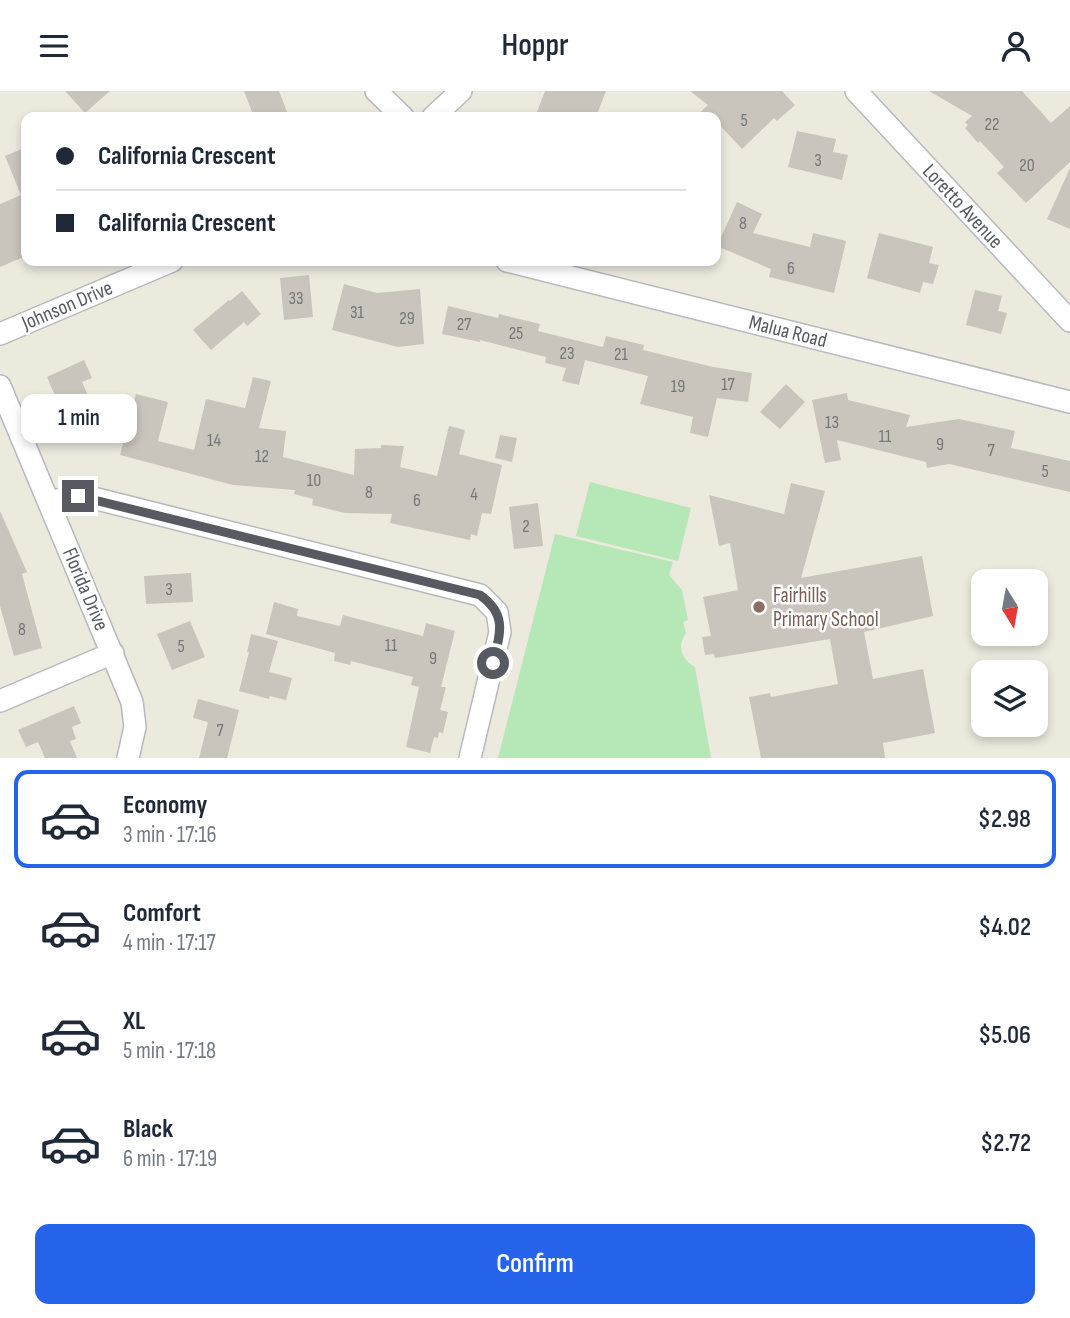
<!DOCTYPE html>
<html lang="en">
<head>
<meta charset="utf-8">
<style>
  body { margin:0; font-family:"Sofia Sans Condensed",sans-serif; background:#f2f2f3; color:#1f2937; height:100vh; display:flex; flex-direction:column; font-size:26px; white-space:nowrap }
  * { box-sizing:border-box; margin:0 }
  p { font-size:23px; color:#747a83 }
  .icon { flex:none; width:38px; height:38px; fill:none; stroke:currentColor; stroke-width:2; stroke-linecap:round; stroke-linejoin:round }
  .map { position:relative; height:667px; overflow:hidden }
  .details { display:flex; flex-direction:column; background:#fff; flex:1 }
  .details>* { flex:none }
  .hud { position:absolute; left:21px; top:21px; width:700px; height:154px; border-radius:14px; box-shadow:0 4px 10px #0003; display:grid; align-content:center; height:154px; padding:0 35px; background:#fff }
  .needle { width:46px; rotate:169deg }
  .buttons { position:absolute; left:971px; top:478px; display:grid; gap:14px }
  .buttons a { display:grid; place-items:center; width:77px; height:77px; border-radius:14px; background:#fff; box-shadow:0 4px 10px #0003; font-size:35px }
  .end { position:absolute; width:32px; height:32px; margin:-16px; border:9px solid #575b61; background:#fff; box-shadow:0 0 0 4px #fff }
  .from { border-radius:50% }
  .bubble { position:absolute; height:49px; border-radius:14px; background:#fff; box-shadow:0 4px 10px #0003; font-size:23px; font-weight:600; line-height:49px; text-align:center }
  .hud b { display:flex; align-items:center; gap:24px; height:66px; font-size:26px }
  .hud b+b { border-top:2px solid #e0e1e3 }
  .hud i { width:18px; height:18px; background:#1f2937 }
  ul { padding:12px 0 0; list-style:none }
  li { display:flex; align-items:center; gap:21px; height:98px; margin:0 14px 10px; padding:0 21px; border:4px solid transparent; border-radius:14px }
  li div { flex:1 }
  li b { display:block; font-size:26px }
  li em { font-style:normal; font-weight:600 }
  li.selected { border-color:#2563eb }
  li>.icon { width:63px; height:63px; stroke-width:1.5 }
  .action { display:flex; gap:14px; margin-top:auto; padding:14px 35px }
  .action a { flex:1; height:80px; border-radius:14px; background:#2563eb; color:#fff; font-size:28px; font-weight:600; line-height:80px; text-align:center }
  header { display:flex; justify-content:space-between; align-items:center; height:91px; padding:0 35px; background:#fff; font-size:32px; font-weight:600 }
  .map>svg:first-child { display:block }
  .garden { fill:#b6e7b6 }
  .building { fill:#c9c5bd }
  .lines { fill:none; stroke-linecap:round; stroke-linejoin:round }
  .street-casing { stroke:#b6b9bf; stroke-width:24 }
  .street { stroke:#fff; stroke-width:21 }
  .route { stroke:#575b61; stroke-width:9 }
  .education-dot { fill:#8d6e63; stroke:#fff; stroke-width:2.5 }
  .labels { text-anchor:middle; stroke-width:5; stroke-linejoin:round; paint-order:stroke }
  .number-label { font-size:18px; fill:#747678 }
  .street-label { font-size:21px; fill:#575b61; stroke:#fff }
  .education-label { font-size:21px; fill:#785e54; stroke:#fff; text-anchor:start }
</style>
</head>
<body>
<header><svg class="icon" aria-label="menu" viewBox="0 0 24 24"><path d="M4 6h16M4 12h16M4 18h16"/></svg>Hoppr<svg class="icon" aria-label="person" viewBox="0 0 24 24"><circle cx="12" cy="8" r="4"/><path d="M4 21q1-7 8-7t8 7"/></svg></header>
<div class="map">
<svg width="1070" height="667" viewBox="0 0 1070 667">
  <rect width="100%" height="100%" fill="#ece9dd"/>
  <path class="garden" d="M 590,391 L 691,417 L 678,470 L 576,445 Z
    M 555,443 L 673,471 L 669,484 L 682,499 L 688,529 L 683,531 L 686,542 C 676,555 682,569 695,576 L 711,667 L 498,667 Z"/>
  <path class="building" d="M 65,0 L 110,0 L 85,22 Z
    M 244,0 L 279,0 L 289,26 L 254,26 Z
    M 545,0 L 606,0 L 596,26 L 535,26 Z
    M 690,0 L 782,0 L 795,14 L 777,30 L 774,27 L 742,58 L 716,30 L 716,26 L 695,26 L 708,14 Z
    M 929,0 L 1022,0 L 1051,32 L 1070,15 L 1070,71 L 1026,112 L 997,82 L 1004,76 L 980,50 L 978,52 L 965,37 L 968,34 L 965,31 L 972,25 Z
    M 797,40 L 836,48 L 833,61 L 848,64 L 842,89 L 788,76 Z
    M 22,58 L 26,69 L 26,165 L 0,176 L 0,113 L 21,104 L 5,65 Z
    M 1070,77 L 1070,138 L 1047,128 Z
    M 737,111 L 762,123 L 753,142 L 810,156 L 813,142 L 846,150 L 834,202 L 769,186 L 771,178 L 717,155 Z
    M 879,142 L 933,156 L 929,172 L 939,174 L 933,193 L 923,191 L 920,202 L 867,187 Z
    M 309,184 L 313,226 L 284,229 L 280,187 Z
    M 344,193 L 377,202 L 420,198 L 424,253 L 398,256 L 332,239 Z
    M 975,199 L 1002,205 L 998,220 L 1007,222 L 1001,243 L 966,234 Z
    M 242,200 L 261,223 L 247,235 L 244,231 L 211,259 L 193,239 L 229,209 L 230,210 Z
    M 448,215 L 498,227 L 499,223 L 540,233 L 538,240 L 603,256 L 606,245 L 644,254 L 643,259 L 713,276 L 752,282 L 748,311 L 717,307 L 708,346 L 690,342 L 693,326 L 640,313 L 648,285 L 585,269 L 579,294 L 562,290 L 566,277 L 545,272 L 546,266 L 480,249 L 480,251 L 442,243 Z
    M 84,269 L 92,287 L 82,291 L 90,309 L 62,321 L 47,286 Z
    M 253,286 L 271,290 L 259,337 L 286,340 L 283,366 L 354,384 L 355,358 L 381,357 L 381,354 L 404,355 L 400,376 L 437,385 L 449,335 L 465,339 L 459,363 L 502,374 L 491,423 L 482,422 L 477,445 L 471,443 L 470,449 L 390,432 L 392,423 L 345,422 L 312,414 L 313,408 L 294,403 L 295,399 L 233,394 L 120,364 L 136,303 L 168,311 L 158,350 L 194,359 L 206,308 L 245,317 Z
    M 786,293 L 805,311 L 780,338 L 760,321 Z
    M 847,302 L 848,309 L 910,324 L 906,336 L 959,328 L 1015,340 L 1011,357 L 1070,370 L 1070,401 L 949,373 L 927,377 L 926,371 L 837,349 L 841,369 L 825,372 L 812,309 Z
    M 500,344 L 517,347 L 512,371 L 495,367 Z
    M 791,392 L 825,400 L 801,487 L 922,465 L 933,525 L 864,541 L 873,588 L 923,578 L 935,642 L 883,652 L 885,667 L 761,667 L 749,606 L 770,602 L 771,606 L 838,593 L 830,548 L 715,567 L 714,563 L 705,564 L 702,546 L 711,545 L 703,506 L 738,499 L 730,452 L 719,455 L 709,404 L 784,423 Z
    M 538,412 L 543,455 L 514,458 L 509,416 Z
    M 0,420 L 27,481 L 22,483 L 42,557 L 14,565 L 0,515 Z
    M 191,482 L 193,511 L 146,513 L 144,485 Z
    M 274,511 L 298,518 L 297,525 L 340,535 L 343,524 L 423,545 L 426,532 L 455,540 L 441,596 L 446,596 L 440,619 L 448,621 L 443,642 L 439,641 L 438,647 L 434,646 L 430,662 L 406,656 L 419,596 L 411,594 L 413,586 L 351,570 L 350,574 L 334,570 L 335,562 L 266,543 Z
    M 190,530 L 205,566 L 172,579 L 157,543 Z
    M 251,543 L 278,550 L 269,581 L 292,587 L 286,609 L 270,605 L 269,608 L 239,600 L 249,561 L 247,561 Z
    M 198,608 L 239,619 L 227,667 L 199,667 L 208,631 L 193,627 Z
    M 74,615 L 81,632 L 72,636 L 76,648 L 70,650 L 77,667 L 45,667 L 38,651 L 26,656 L 18,639 Z"/>
  <g class="lines">
    <g class="street-casing">
      <path id="street" d="M 376,0 L 403,26
        M 856,0 L 1070,230
        M 433,26 L 461,0
        M 507,170 L 1070,311
        M 0,243 L 172,170
        M 0,295 L 132,611 L 135,636 L 128,667
        M 50,412 L 70,405 L 85,405 L 480,504 L 497,521 L 500,541 L 470,667
        M 0,610 L 113,562"/>
    </g>
    <use href="#street" class="street"/>
  </g>
  <g class="lines">
    <path class="route" d="M 78,405 L 480,504 C 508,524 500,543 493,572"/>
  </g>
  <circle class="education-dot" cx="759" cy="516" r="7"/>
  <g class="labels">
    <g class="number-label">
      <text x="744" y="35">5</text>
      <text x="992" y="39">22</text>
      <text x="818" y="75">3</text>
      <text x="1027" y="80">20</text>
      <text x="743" y="138">8</text>
      <text x="791" y="183">6</text>
      <text x="296" y="213">33</text>
      <text x="357" y="227">31</text>
      <text x="407" y="233">29</text>
      <text x="464" y="239">27</text>
      <text x="516" y="248">25</text>
      <text x="567" y="268">23</text>
      <text x="621" y="269">21</text>
      <text x="728" y="299">17</text>
      <text x="678" y="301">19</text>
      <text x="832" y="337">13</text>
      <text x="885" y="351">11</text>
      <text x="214" y="355">14</text>
      <text x="940" y="359">9</text>
      <text x="991" y="365">7</text>
      <text x="262" y="371">12</text>
      <text x="1045" y="386">5</text>
      <text x="314" y="395">10</text>
      <text x="369" y="407">8</text>
      <text x="474" y="409">4</text>
      <text x="417" y="415">6</text>
      <text x="526" y="441">2</text>
      <text x="169" y="504">3</text>
      <text x="22" y="544">8</text>
      <text x="391" y="560">11</text>
      <text x="181" y="561">5</text>
      <text x="433" y="573">9</text>
      <text x="220" y="645">7</text>
    </g>
    <g class="street-label">
      <text transform="translate(963 115) rotate(47)" y="7">Loretto Avenue</text>
      <text transform="translate(67 214) rotate(-23)" y="7">Johnson Drive</text>
      <text transform="translate(788 240) rotate(14)" y="7">Malua Road</text>
      <text transform="translate(86 498) rotate(67)" y="7">Florida Drive</text>
    </g>
    <g class="education-label">
      <text x="773" y="511">Fairhills<tspan x="773" dy="24">Primary School</tspan></text>
    </g>
  </g>
</svg>
<div class="buttons">
<a><svg class="needle" viewBox="-14 -14 28 28"><path d="M0-13l5 13h-10z" fill="#e53935"/><path d="M0 13l5-13h-10z" fill="#747a83"/></svg></a>
<a><svg class="icon" aria-label="layers" viewBox="0 0 24 24"><path d="M12 4l9 5-9 5-9-5zM3 14l9 5 9-5"/></svg></a>
</div>
<i class="end from" style="left:493px;top:572px"></i>
<i class="end" style="left:78px;top:405px"></i>
<div class="bubble" style="left:21px;top:303px;width:116px">1 min</div>
<div class="hud">
<b><i class="from"></i>California Crescent</b>
<b><i></i>California Crescent</b>
</div>
</div>
<section class="details">
<ul>
<li class="selected"><svg class="icon" aria-label="car" viewBox="0 0 24 24"><path d="M5 17H2v-5l4-1 3-4h7l3 4 3 1v5h-3M9 17h6M6 11h13"/><circle cx="7" cy="17" r="2"/><circle cx="17" cy="17" r="2"/></svg><div><b>Economy</b><p>3 min · 17:16</p></div><em>$2.98</em></li>
<li><svg class="icon" aria-label="car" viewBox="0 0 24 24"><path d="M5 17H2v-5l4-1 3-4h7l3 4 3 1v5h-3M9 17h6M6 11h13"/><circle cx="7" cy="17" r="2"/><circle cx="17" cy="17" r="2"/></svg><div><b>Comfort</b><p>4 min · 17:17</p></div><em>$4.02</em></li>
<li><svg class="icon" aria-label="car" viewBox="0 0 24 24"><path d="M5 17H2v-5l4-1 3-4h7l3 4 3 1v5h-3M9 17h6M6 11h13"/><circle cx="7" cy="17" r="2"/><circle cx="17" cy="17" r="2"/></svg><div><b>XL</b><p>5 min · 17:18</p></div><em>$5.06</em></li>
<li><svg class="icon" aria-label="car" viewBox="0 0 24 24"><path d="M5 17H2v-5l4-1 3-4h7l3 4 3 1v5h-3M9 17h6M6 11h13"/><circle cx="7" cy="17" r="2"/><circle cx="17" cy="17" r="2"/></svg><div><b>Black</b><p>6 min · 17:19</p></div><em>$2.72</em></li>
</ul>
<div class="action"><a>Confirm</a></div>
</section>
</body>
</html>
